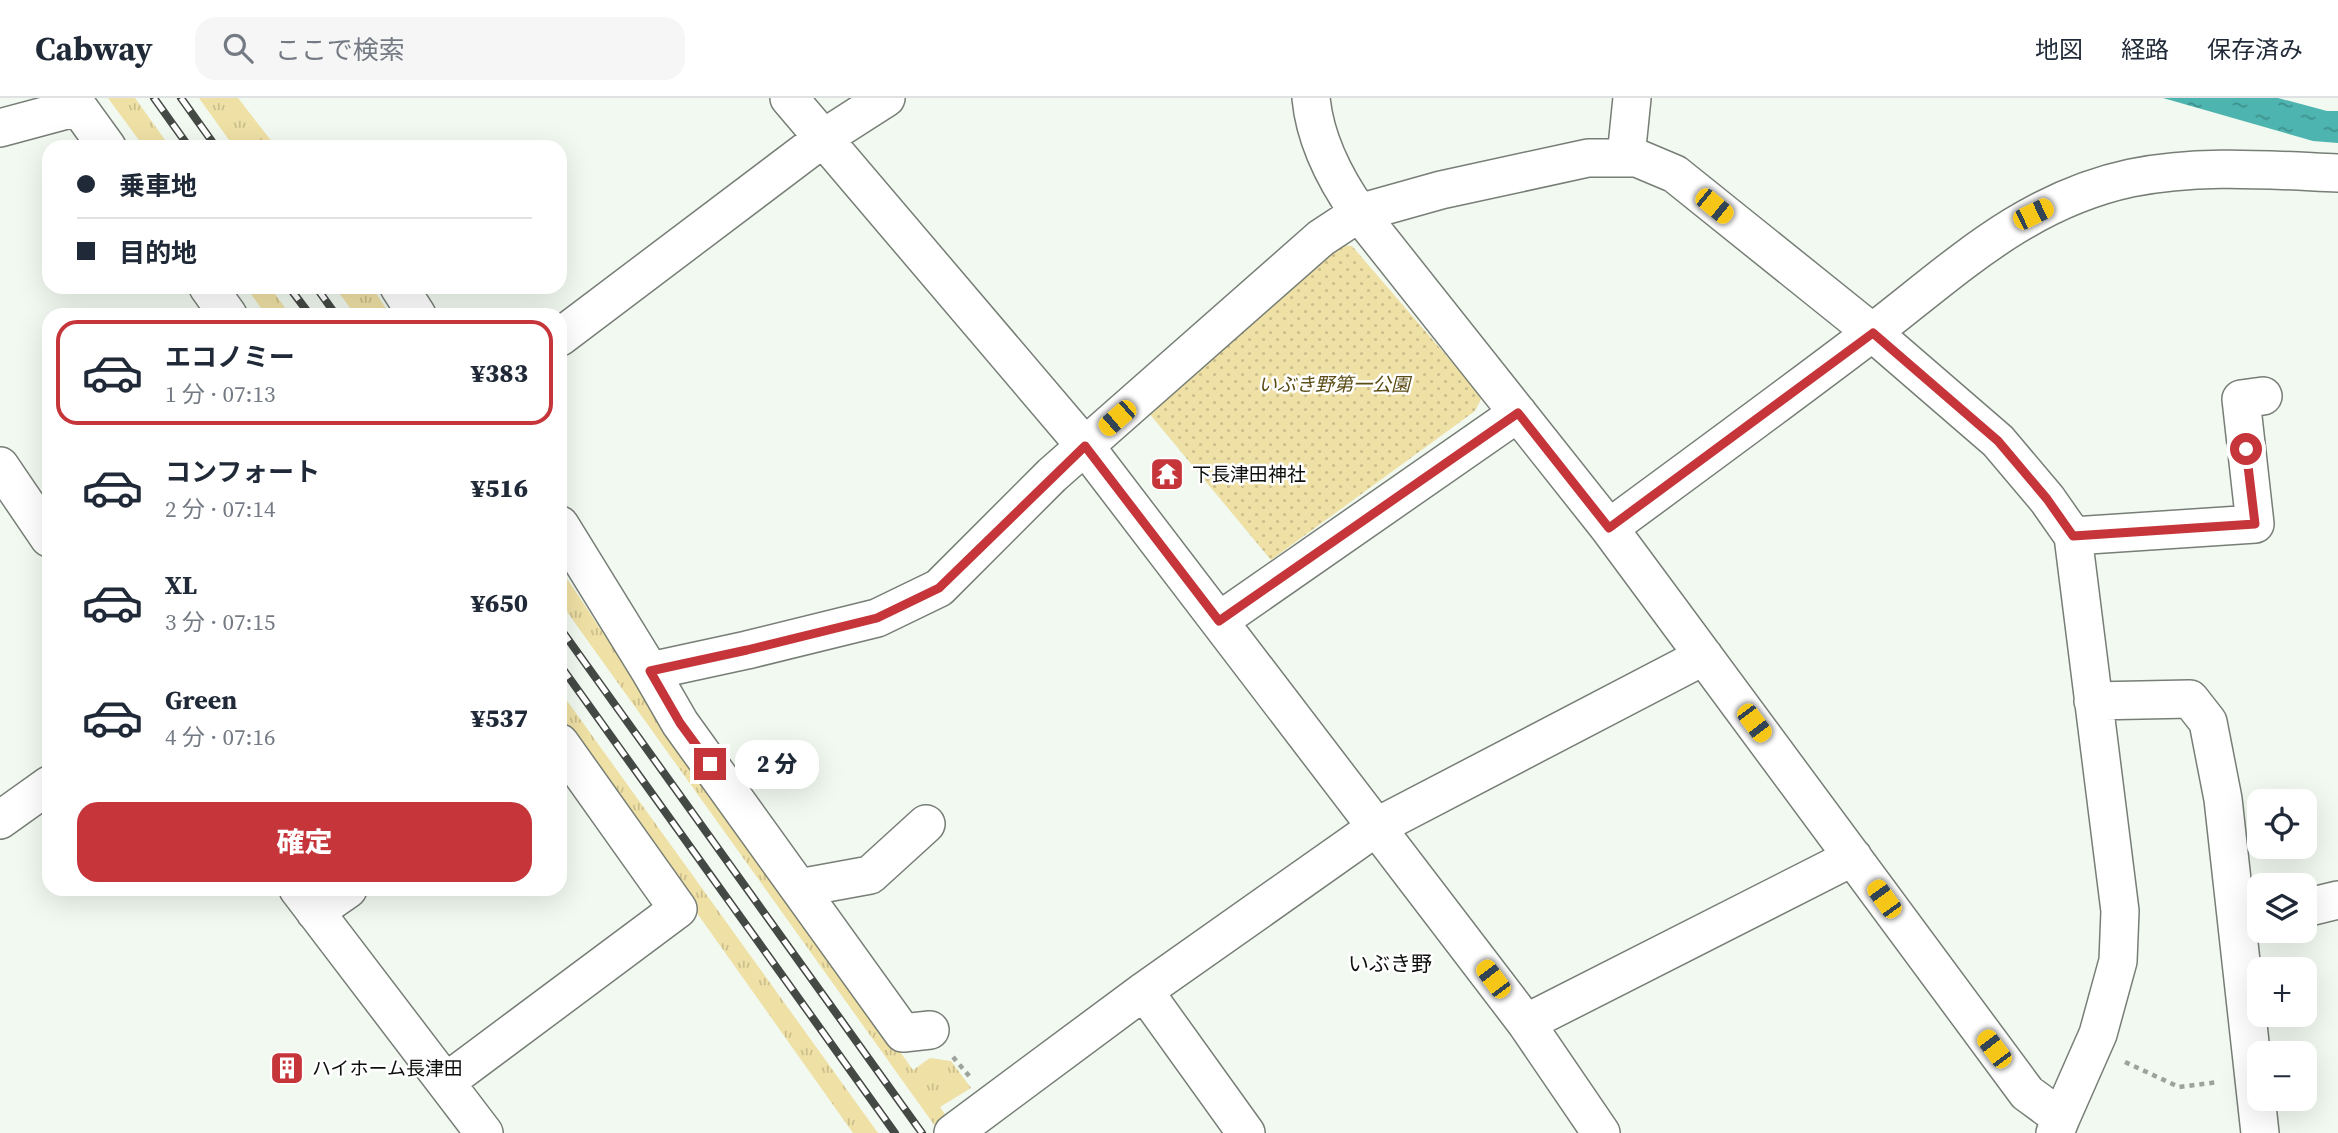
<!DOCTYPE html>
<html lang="ja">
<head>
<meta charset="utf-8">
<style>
  body { margin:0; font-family:"Source Serif 4","Noto Sans JP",serif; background:#f6f6f7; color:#1f2937; height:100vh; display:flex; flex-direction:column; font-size:26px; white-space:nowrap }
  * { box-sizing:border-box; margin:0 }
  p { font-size:23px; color:#747a83 }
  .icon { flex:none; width:38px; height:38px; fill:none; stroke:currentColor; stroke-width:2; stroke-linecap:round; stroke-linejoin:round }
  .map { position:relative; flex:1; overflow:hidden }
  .sheet { position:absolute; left:42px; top:210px; width:525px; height:588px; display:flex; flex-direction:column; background:#fff; border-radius:21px; box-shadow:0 7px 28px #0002 }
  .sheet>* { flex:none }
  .hud { position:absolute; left:42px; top:42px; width:525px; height:154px; border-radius:21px; box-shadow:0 7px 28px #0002; display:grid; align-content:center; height:154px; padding:0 35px; background:#fff }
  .tools { position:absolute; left:2247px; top:691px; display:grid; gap:14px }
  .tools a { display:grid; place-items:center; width:70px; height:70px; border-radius:14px; background:#fff; box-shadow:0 7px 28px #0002; font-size:35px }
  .end { position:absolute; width:32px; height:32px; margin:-16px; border:9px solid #c5353a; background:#fff; box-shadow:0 0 0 4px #fff }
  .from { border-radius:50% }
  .bubble { position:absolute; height:49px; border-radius:21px; background:#fff; box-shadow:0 7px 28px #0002; font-size:23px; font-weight:800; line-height:49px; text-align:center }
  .car { position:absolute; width:21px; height:42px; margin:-21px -10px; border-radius:9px; box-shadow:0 0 5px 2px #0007; background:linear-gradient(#f5c518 24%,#345 0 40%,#f5c518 0 76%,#345 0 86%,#f5c518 0) }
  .hud b { display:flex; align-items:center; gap:24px; height:66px; font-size:26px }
  .hud b+b { border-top:2px solid #e0e1e3 }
  .hud i { width:18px; height:18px; background:#1f2937 }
  ul { padding:12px 0 0; list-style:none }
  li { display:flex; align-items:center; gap:21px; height:105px; margin:0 14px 10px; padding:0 21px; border:4px solid transparent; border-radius:21px }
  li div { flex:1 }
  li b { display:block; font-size:26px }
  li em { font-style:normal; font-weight:800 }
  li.current { border-color:#c5353a }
  li>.icon { width:63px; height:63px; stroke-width:1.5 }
  .action { display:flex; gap:14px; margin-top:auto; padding:14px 35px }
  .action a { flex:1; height:80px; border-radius:21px; background:#c5353a; color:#fff; font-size:28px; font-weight:800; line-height:80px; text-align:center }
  header { display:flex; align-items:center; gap:42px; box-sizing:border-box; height:98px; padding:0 35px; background:#fff; border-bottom:2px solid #e0e1e3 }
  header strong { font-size:33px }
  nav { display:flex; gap:38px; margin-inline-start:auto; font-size:24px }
  .search { width:490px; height:63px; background:#f6f6f7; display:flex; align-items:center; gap:18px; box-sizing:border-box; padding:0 24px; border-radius:21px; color:#747a83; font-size:26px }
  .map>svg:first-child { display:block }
  .grass { fill:url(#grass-tufts) }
  .park { fill:url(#park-dots) }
  .water { fill:url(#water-ripples) }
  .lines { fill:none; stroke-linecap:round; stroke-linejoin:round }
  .minor-casing { stroke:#767e76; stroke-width:40 }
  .path { stroke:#9da39c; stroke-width:4.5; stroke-dasharray:5 5; stroke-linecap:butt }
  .minor { stroke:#fff; stroke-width:37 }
  .rail-casing { stroke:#454945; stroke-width:8 }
  .rail { stroke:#fff; stroke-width:5; stroke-dasharray:16; stroke-linecap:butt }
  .route { stroke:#c5353a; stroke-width:9 }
  .labels { text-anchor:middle; stroke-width:5; stroke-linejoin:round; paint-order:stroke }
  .park-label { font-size:19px; font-style:italic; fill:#5a4c14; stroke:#fff }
  .poi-label { font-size:19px; fill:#0c0f0c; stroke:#fff; text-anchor:start }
  .neighbourhood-label { font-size:21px; fill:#0c0f0c; stroke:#fff }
</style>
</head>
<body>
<header>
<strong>Cabway</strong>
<div class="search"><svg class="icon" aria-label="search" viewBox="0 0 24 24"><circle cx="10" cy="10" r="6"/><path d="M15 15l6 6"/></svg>ここで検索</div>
<nav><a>地図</a><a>経路</a><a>保存済み</a></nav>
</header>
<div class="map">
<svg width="2338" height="1035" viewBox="0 0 2338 1035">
  <defs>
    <pattern id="grass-tufts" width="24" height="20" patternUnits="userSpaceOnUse" patternTransform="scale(1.75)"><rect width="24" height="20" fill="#efe0a5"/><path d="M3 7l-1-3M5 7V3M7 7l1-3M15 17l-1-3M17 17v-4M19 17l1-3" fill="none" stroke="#ccbf8d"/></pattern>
    <pattern id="park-dots" width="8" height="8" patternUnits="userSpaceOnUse" patternTransform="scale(1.75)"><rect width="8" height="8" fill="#efe0a5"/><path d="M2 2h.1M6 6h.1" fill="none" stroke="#ccbf8d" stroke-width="1.8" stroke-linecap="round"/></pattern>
    <pattern id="water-ripples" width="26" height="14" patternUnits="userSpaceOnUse" patternTransform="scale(1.75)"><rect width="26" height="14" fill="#4db4af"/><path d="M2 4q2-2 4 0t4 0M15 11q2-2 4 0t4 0" fill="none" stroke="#3e918d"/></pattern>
  </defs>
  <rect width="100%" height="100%" fill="#f1f9f0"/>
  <path class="grass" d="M 108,0 L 135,0 L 170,49 L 144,49 Z
    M 199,0 L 238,0 L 276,49 L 234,49 Z
    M 246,189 L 270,189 L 290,217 L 266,217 Z
    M 335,189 L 372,189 L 390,217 L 355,217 Z
    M 560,470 L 625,568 L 913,972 L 930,960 L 951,963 L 971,990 L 940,1009 L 958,1035 L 940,1035 L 560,504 Z
    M 560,593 L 878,1035 L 853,1035 L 560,622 Z"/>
  <path class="park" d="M 1332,146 L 1352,148 L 1482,299 L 1475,313 L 1271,462 L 1148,314 Z"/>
  <path class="water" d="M 2163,0 L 2278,0 L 2327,13 L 2338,13 L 2338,45 L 2313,43 Z"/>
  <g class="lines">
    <g class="minor-casing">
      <path id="minor" d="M 789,0 L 1085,348 L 1526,925 L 1601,1035
        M 1311,0 C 1315,42 1335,81 1359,115 L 1609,430 L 2027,995 L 2061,1020 L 2055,1035
        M 0,30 L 78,9 L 107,49
        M 1626,59 L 1632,0
        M 208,189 L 228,217
        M 399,189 L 417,217
        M 560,239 L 822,41 L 886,0
        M 0,368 L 49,440
        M 560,427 L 650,573 L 747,552 L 877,520 L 939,490 L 1052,377 L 1321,140 L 1359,115 L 1441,92 L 1588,60 L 1637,60 L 1675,76 L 1873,235 L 1998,343 L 2047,401 L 2073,438 L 2120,813 L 2118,863 L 2098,936 L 2061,1020
        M 1609,430 C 1692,369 1775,308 1857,246 C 1946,180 2018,104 2131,80 C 2199,66 2269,72 2338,75
        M 2073,438 L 2255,426 L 2241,301 L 2263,298
        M 1219,523 L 1518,315
        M 650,573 L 680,625 L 903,935 L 930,932
        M 2093,603 L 2190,601 L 2208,624 L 2223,701 L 2260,1035
        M 0,722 L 49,687
        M 799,790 L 870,777 L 926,726
        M 298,791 L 484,1035
        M 2305,810 L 2338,802
        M 315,814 L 348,791
        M 1144,893 L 1246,1035
        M 1526,925 L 1853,759
        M 446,984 L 678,811 L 560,645
        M 953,1035 L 1144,893 L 1378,728 L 1704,558"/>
    </g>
    <path class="path" d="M 953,959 L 970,979
      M 2125,964 L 2179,989 L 2219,984"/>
    <use href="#minor" class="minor"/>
    <g class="rail-casing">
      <path id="rail" d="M 154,0 L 189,49
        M 181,0 L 216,49
        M 289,189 L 310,217
        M 316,189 L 336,217
        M 560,530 L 922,1035
        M 560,567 L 895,1035"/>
    </g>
    <use href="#rail" class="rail"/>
  </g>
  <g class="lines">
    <path class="route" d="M 710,666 L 680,625 L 650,573 L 747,552 L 877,520 L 939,490 L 1085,348 L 1219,523 L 1518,315 L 1609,430 L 1873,235 L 1998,343 L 2047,401 L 2073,438 L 2255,426 L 2246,351"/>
  </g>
  <defs>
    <g id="temple-square" transform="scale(1.75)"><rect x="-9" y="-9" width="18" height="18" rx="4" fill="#c5353a" stroke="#fff"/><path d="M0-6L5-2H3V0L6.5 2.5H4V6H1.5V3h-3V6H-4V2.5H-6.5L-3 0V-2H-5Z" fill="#fff"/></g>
    <g id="building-square" transform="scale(1.75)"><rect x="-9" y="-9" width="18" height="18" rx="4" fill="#c5353a" stroke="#fff"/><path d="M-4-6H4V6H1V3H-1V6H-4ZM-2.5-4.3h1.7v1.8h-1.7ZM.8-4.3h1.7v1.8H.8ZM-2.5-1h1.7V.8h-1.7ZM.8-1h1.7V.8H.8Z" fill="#fff"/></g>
  </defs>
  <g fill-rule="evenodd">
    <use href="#temple-square" x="1167" y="376"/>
    <use href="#building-square" x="287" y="970"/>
  </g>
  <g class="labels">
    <g class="park-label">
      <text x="1334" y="293">いぶき野第一公園</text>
    </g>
    <g class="poi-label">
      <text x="1192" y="383">下長津田神社</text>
      <text x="312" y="977">ハイホーム長津田</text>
    </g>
    <g class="neighbourhood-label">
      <text x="1390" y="873">いぶき野</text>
    </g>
  </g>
</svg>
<div class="tools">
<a><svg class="icon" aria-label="locate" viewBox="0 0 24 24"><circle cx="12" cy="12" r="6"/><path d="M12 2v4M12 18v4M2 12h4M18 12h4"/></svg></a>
<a><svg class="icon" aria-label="layers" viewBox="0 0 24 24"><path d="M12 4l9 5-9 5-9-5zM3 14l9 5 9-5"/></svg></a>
<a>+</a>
<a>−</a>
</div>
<i class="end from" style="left:2246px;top:351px"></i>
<i class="end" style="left:710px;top:666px"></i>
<div class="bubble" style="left:735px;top:642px;width:84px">2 分</div>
<i class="car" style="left:1714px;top:108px;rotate:129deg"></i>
<i class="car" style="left:2033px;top:116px;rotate:64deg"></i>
<i class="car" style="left:1117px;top:320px;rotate:229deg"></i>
<i class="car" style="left:1754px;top:625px;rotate:143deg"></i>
<i class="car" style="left:1884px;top:801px;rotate:324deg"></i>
<i class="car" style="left:1493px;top:881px;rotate:323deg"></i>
<i class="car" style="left:1994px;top:951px;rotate:323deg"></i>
<div class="hud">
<b><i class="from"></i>乗車地</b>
<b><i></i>目的地</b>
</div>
<section class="sheet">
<ul>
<li class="current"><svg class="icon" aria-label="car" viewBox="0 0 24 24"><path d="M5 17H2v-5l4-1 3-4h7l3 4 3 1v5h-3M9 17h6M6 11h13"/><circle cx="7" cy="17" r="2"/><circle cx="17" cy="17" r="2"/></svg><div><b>エコノミー</b><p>1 分 · 07:13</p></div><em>¥383</em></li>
<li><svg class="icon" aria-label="car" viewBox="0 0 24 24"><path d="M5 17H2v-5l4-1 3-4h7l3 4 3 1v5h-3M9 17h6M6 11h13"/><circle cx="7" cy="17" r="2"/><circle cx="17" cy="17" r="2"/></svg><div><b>コンフォート</b><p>2 分 · 07:14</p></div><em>¥516</em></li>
<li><svg class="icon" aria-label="car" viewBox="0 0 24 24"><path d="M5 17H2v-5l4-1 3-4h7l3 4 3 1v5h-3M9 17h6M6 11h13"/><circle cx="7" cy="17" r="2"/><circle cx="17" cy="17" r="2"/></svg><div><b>XL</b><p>3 分 · 07:15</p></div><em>¥650</em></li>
<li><svg class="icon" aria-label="car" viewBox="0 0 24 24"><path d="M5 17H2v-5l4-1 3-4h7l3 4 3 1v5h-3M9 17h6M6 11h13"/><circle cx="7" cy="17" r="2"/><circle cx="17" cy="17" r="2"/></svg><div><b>Green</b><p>4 分 · 07:16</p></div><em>¥537</em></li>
</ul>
<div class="action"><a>確定</a></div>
</section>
</div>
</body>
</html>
